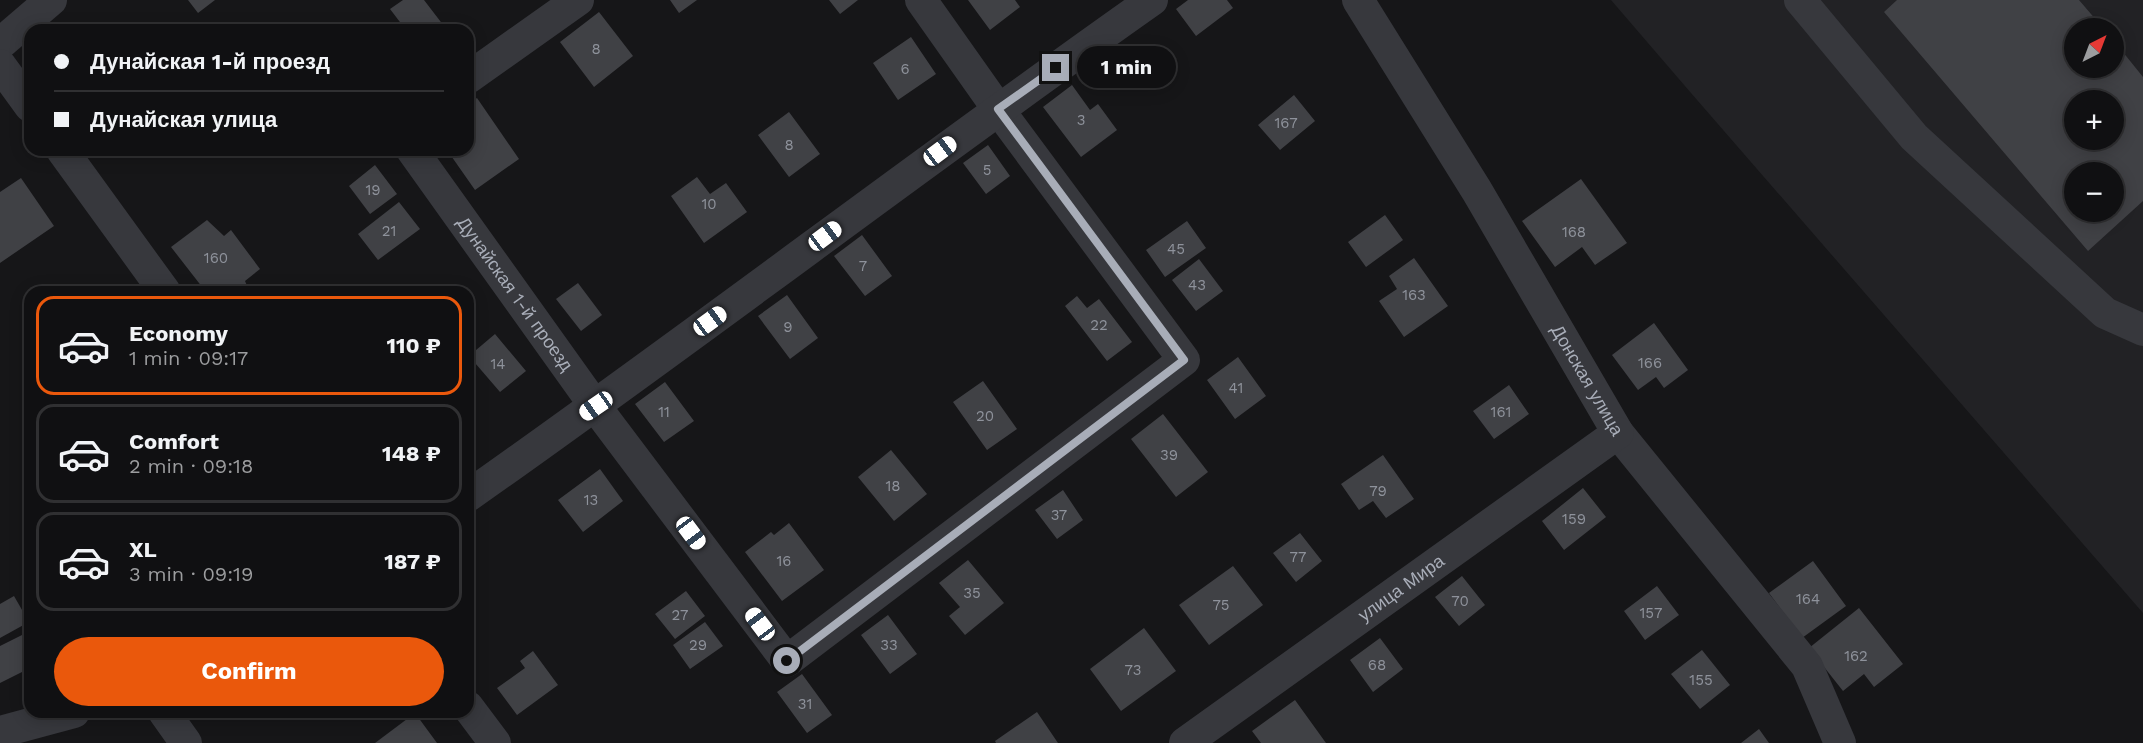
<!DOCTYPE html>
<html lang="en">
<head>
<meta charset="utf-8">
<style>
  body { margin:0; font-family:"Work Sans",sans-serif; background:#1e1e20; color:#f1f3f6; height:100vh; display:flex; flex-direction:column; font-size:22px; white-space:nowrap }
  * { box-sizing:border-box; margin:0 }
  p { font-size:20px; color:#9c9d9f }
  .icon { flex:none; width:33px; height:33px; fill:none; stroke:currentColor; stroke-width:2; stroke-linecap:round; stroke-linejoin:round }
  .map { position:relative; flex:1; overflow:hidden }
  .sheet { position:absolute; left:24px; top:286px; width:450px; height:432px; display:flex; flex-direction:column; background:#101012; border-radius:18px; box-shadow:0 3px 15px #0003,0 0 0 2px #303032 }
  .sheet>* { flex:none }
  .banner { position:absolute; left:24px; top:24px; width:450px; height:132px; border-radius:18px; box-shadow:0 3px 15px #0003,0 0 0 2px #303032; display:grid; align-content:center; height:132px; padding:0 30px; background:#101012 }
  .needle { width:39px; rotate:42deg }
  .buttons { position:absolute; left:2064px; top:18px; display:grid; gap:12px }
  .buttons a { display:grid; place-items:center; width:60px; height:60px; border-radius:50%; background:#101012; box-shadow:0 3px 15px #0003,0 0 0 2px #303032; font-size:30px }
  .end { position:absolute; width:27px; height:27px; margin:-14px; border:8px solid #a8adb8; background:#111; box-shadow:0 0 0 3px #111 }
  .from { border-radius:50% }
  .bubble { position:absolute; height:42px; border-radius:21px; background:#101012; box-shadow:0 3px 15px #0003,0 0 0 2px #303032; font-size:20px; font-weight:700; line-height:42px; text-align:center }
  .car { position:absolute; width:18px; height:36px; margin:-18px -9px; border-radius:8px; box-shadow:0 0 4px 2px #0007; background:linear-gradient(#fff 24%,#345 0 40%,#fff 0 76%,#345 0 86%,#fff 0) }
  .banner b { display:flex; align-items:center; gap:21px; height:57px; font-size:22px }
  .banner b+b { border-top:2px solid #303032 }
  .banner i { width:15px; height:15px; background:#f1f3f6 }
  ul { padding:10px 0 0; list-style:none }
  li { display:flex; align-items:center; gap:18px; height:99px; margin:0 12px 9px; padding:0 18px; border:3px solid #303032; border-radius:18px }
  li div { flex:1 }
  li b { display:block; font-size:22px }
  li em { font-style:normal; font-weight:700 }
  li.active { border-color:#ea580c }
  li>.icon { width:54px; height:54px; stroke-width:1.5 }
  .primary-button { display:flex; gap:12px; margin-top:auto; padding:12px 30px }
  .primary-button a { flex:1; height:69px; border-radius:36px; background:#ea580c; color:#fff; font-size:24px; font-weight:700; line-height:69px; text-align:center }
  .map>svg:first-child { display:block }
  .built { fill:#222225; fill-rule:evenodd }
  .building { fill:#404145; fill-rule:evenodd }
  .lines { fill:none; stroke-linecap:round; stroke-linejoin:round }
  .minor { stroke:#37383d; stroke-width:32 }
  .route { stroke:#a8adb8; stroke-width:8 }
  .labels { text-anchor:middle; stroke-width:5; stroke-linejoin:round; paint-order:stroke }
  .number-label { font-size:15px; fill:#8e929b }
  .street-label { font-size:18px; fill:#a8adb8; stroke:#111113 }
</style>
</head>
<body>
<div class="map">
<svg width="2143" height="743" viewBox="0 0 2143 743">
  <rect width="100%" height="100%" fill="#161618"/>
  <path class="built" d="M 1611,0 L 2143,0 L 2143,613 L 1691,93 ZM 2074,28 L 2114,28 L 2114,68 L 2074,68 ZM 2074,100 L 2114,100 L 2114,140 L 2074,140 ZM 2074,172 L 2114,172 L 2114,212 L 2074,212 Z"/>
  <path class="building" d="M 188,0 L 215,0 L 198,13 Z
    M 403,0 L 424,0 L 447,30 L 406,30 L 390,9 Z
    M 670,0 L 697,0 L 679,13 Z
    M 829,0 L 858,0 L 840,14 Z
    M 968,0 L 1015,0 L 1020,7 L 990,30 Z
    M 1188,0 L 1227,0 L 1233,8 L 1196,36 L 1176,9 Z
    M 1897,0 L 2079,0 L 2103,28 L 2074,28 L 2074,68 L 2114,68 L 2114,41 L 2143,77 L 2143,201 L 2088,251 L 1884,12 ZM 2074,100 L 2114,100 L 2114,140 L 2074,140 ZM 2074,172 L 2114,172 L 2114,212 L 2074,212 Z
    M 599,12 L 633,56 L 594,87 L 560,42 Z
    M 911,37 L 936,74 L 898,100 L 873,63 Z
    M 1072,85 L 1090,110 L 1098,104 L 1117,130 L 1081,157 L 1043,107 Z
    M 1294,95 L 1315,121 L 1280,150 L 1258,125 Z
    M 477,98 L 519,159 L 475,190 L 447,150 L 468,150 L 468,104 Z
    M 789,112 L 820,154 L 789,177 L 758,135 Z
    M 988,145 L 1010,176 L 986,194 L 963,163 Z
    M 375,165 L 397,194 L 370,214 L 349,186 Z
    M 697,177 L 710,194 L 726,183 L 747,212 L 704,243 L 671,196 Z
    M 21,178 L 54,226 L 0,263 L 0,192 Z
    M 1581,179 L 1627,243 L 1595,265 L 1582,247 L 1555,267 L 1522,221 Z
    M 399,202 L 420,229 L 378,260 L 358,234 Z
    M 1385,215 L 1403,240 L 1366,267 L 1348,242 Z
    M 207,220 L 224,236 L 231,230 L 260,269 L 245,281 L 248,288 L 243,292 L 206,292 L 171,247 Z
    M 1187,221 L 1206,248 L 1165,277 L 1146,250 Z
    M 862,235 L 892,276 L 865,296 L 834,256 Z
    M 1414,258 L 1448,306 L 1404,337 L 1379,301 L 1397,289 L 1389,276 Z
    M 1199,259 L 1223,291 L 1196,311 L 1172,280 Z
    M 578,283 L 602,315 L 581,331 L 556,299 Z
    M 787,295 L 818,338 L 790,359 L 758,316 Z
    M 1077,296 L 1087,308 L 1099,299 L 1132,342 L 1107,361 L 1065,306 Z
    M 1654,323 L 1688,370 L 1664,388 L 1656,377 L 1638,390 L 1612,355 Z
    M 495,334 L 526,371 L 500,392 L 469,356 Z
    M 1238,357 L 1266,396 L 1235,419 L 1207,380 Z
    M 983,381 L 1017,429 L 987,450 L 953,402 Z
    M 665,382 L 694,421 L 664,442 L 635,404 Z
    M 1509,385 L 1529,414 L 1494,439 L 1473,411 Z
    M 1163,414 L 1208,472 L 1176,497 L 1131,439 Z
    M 891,450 L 927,494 L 894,521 L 858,477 Z
    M 1383,455 L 1414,499 L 1386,518 L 1373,501 L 1359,510 L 1341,484 Z
    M 600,469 L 623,501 L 583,532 L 558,500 Z
    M 1583,488 L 1606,517 L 1564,550 L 1542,521 Z
    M 1063,490 L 1083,520 L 1057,539 L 1035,510 Z
    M 789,523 L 824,570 L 782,601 L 745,552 L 771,532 L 774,535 Z
    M 1300,533 L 1322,561 L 1296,582 L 1273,553 Z
    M 968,560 L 1004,603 L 965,635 L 949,616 L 960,607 L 939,583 Z
    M 1813,561 L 1846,606 L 1802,638 L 1769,593 Z
    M 468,564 L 476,575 L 468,581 Z
    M 1233,566 L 1263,605 L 1209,645 L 1179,605 Z
    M 1462,576 L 1485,605 L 1459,626 L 1435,597 Z
    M 1657,586 L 1679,615 L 1645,640 L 1624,611 Z
    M 686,591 L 705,616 L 675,639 L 655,614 Z
    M 14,596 L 29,622 L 0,638 L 0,604 Z
    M 1859,608 L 1903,664 L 1874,687 L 1864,674 L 1843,691 L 1809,648 Z
    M 888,615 L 917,654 L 890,674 L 861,635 Z
    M 705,622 L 723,646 L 690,669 L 673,645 Z
    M 1144,628 L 1176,671 L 1121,711 L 1090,669 Z
    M 30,631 L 30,668 L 0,683 L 0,646 Z
    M 1380,638 L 1403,669 L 1373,692 L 1350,660 Z
    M 1702,650 L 1730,685 L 1700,709 L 1671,674 Z
    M 533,651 L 558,685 L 517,715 L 497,688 L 525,668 L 520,661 Z
    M 802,674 L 832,715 L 807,733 L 777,692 Z
    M 1295,700 L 1326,743 L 1261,743 L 1252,731 Z
    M 1037,712 L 1058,743 L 996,743 L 995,741 Z
    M 415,713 L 437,743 L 375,743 Z
    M 1759,729 L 1769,743 L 1741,743 Z"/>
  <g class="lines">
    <g class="minor">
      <path id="s1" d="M 1358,0 L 1477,191 L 1618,433 L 1807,666 L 1840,743"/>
      <path d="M 1800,0 L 1914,137 L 2105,313 L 2143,330"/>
      <path d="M 0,44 L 51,0"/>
      <path d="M 0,65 L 30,106"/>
      <path d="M 468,78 L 578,0"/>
      <path d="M 62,150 L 165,292"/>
      <path id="s2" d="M 412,150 L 595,406 L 787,661 L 1184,360 L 998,109 L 921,0"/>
      <path d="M 468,496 C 698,334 922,162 1152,0"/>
      <path d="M 468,707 L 495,743"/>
      <path d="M 164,712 L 186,743"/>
      <path d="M 0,732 L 74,712"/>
      <path id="s3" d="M 1185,743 L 1618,433"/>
    </g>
  </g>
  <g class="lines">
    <path class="route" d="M 787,661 L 1184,360 L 998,109 L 1056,68"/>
  </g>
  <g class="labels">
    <g class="number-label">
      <text x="596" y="54">8</text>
      <text x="905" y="74">6</text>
      <text x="1081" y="125">3</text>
      <text x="1286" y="128">167</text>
      <text x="789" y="150">8</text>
      <text x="987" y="175">5</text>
      <text x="373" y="195">19</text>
      <text x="709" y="209">10</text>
      <text x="389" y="236">21</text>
      <text x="1574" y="237">168</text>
      <text x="1176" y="254">45</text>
      <text x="216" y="263">160</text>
      <text x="863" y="271">7</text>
      <text x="1197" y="290">43</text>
      <text x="1414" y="300">163</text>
      <text x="1099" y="330">22</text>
      <text x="788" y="332">9</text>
      <text x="1650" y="368">166</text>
      <text x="498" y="369">14</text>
      <text x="1236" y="393">41</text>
      <text x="664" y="417">11</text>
      <text x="1501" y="417">161</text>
      <text x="985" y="421">20</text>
      <text x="1169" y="460">39</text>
      <text x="893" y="491">18</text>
      <text x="1378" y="496">79</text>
      <text x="591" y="505">13</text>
      <text x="1059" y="520">37</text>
      <text x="1574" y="524">159</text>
      <text x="1298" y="562">77</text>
      <text x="784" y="566">16</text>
      <text x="972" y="598">35</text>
      <text x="1808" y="604">164</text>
      <text x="1460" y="606">70</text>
      <text x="1221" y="610">75</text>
      <text x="1651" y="618">157</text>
      <text x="680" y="620">27</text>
      <text x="698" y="650">29</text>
      <text x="889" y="650">33</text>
      <text x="1856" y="661">162</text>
      <text x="1377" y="670">68</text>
      <text x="1133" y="675">73</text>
      <text x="1701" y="685">155</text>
      <text x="805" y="709">31</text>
    </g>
    <g class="street-label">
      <text dy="6" stroke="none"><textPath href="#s2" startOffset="177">Дунайская 1-й проезд</textPath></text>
      <text dy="6" stroke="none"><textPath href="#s1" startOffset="444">Донская улица</textPath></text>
      <text dy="6" stroke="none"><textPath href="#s3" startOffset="266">улица Мира</textPath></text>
    </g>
  </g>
</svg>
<div class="buttons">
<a><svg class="needle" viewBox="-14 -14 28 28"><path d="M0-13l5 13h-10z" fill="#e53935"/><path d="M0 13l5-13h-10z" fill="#9c9d9f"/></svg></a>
<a>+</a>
<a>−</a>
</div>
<i class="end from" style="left:787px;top:661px"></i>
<i class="end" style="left:1056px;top:68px"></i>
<div class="bubble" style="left:1077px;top:46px;width:99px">1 min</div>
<i class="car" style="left:940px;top:151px;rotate:53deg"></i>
<i class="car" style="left:825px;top:236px;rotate:53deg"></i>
<i class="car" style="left:710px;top:321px;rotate:54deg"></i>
<i class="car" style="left:596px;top:406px;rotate:235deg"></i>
<i class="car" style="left:691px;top:533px;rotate:143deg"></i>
<i class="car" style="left:760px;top:624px;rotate:323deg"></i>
<div class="banner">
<b><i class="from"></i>Дунайская 1-й проезд</b>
<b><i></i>Дунайская улица</b>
</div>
<section class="sheet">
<ul>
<li class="active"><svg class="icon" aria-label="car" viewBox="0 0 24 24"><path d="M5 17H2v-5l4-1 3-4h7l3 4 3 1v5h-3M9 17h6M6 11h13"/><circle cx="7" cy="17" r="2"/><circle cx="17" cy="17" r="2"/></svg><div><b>Economy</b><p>1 min · 09:17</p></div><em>110 ₽</em></li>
<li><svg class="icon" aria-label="car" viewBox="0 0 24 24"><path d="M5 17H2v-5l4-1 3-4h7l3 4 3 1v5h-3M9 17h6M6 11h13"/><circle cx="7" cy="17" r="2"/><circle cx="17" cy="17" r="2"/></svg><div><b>Comfort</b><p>2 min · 09:18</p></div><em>148 ₽</em></li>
<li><svg class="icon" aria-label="car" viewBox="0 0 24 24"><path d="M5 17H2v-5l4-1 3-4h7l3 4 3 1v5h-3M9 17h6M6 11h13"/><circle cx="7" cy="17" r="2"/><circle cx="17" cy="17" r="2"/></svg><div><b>XL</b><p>3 min · 09:19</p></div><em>187 ₽</em></li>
</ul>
<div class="primary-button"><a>Confirm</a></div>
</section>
</div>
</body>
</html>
